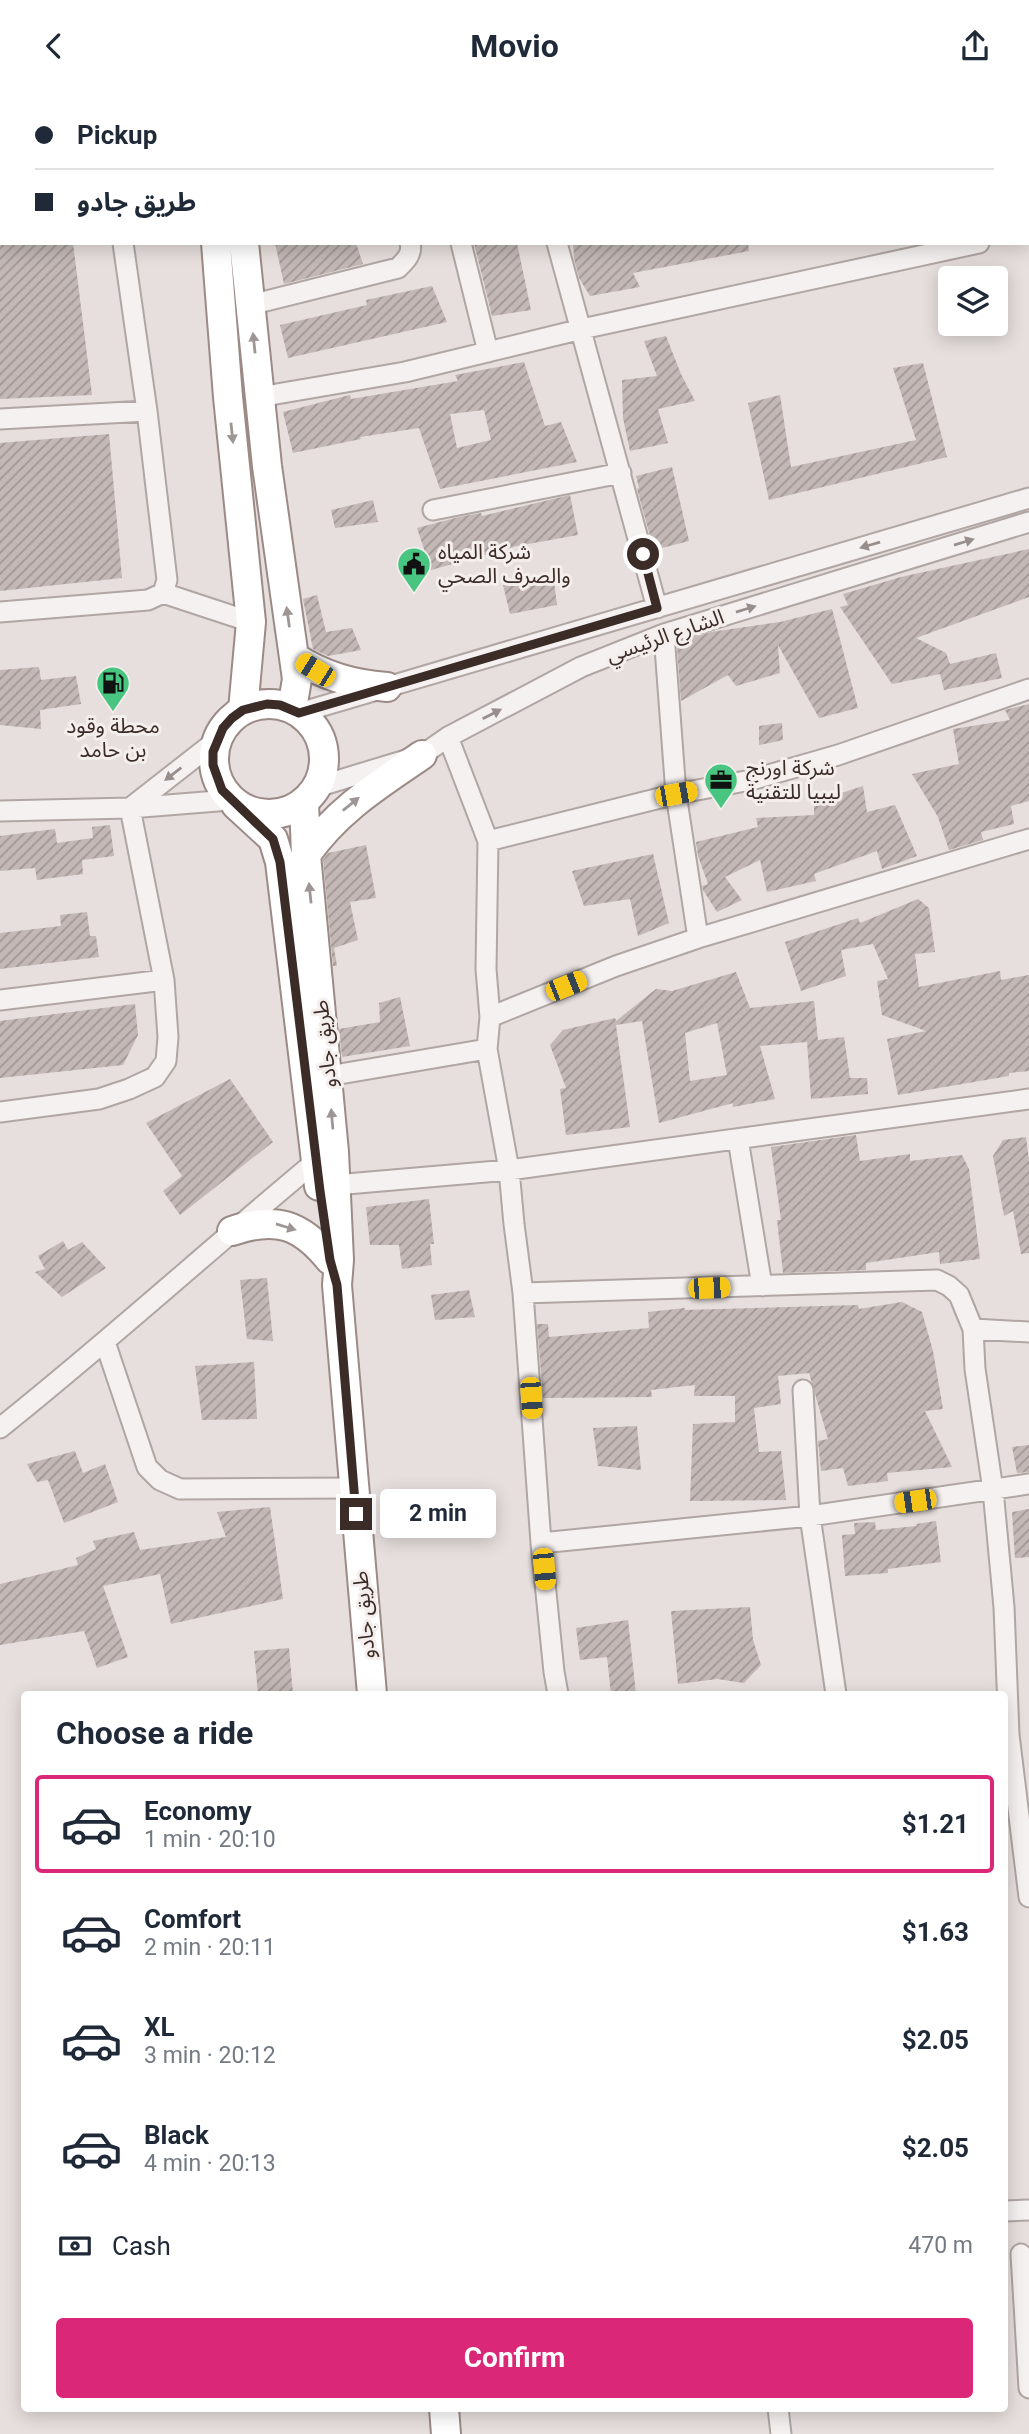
<!DOCTYPE html>
<html lang="en">
<head>
<meta charset="utf-8">
<style>
  body { margin:0; font-family:Roboto,"Noto Sans Arabic",sans-serif; background:#f2f2f3; color:#1f2937; height:100vh; display:flex; flex-direction:column; font-size:26px; white-space:nowrap }
  * { box-sizing:border-box; margin:0 }
  p { font-size:23px; color:#747a83 }
  .icon { flex:none; width:38px; height:38px; fill:none; stroke:currentColor; stroke-width:2; stroke-linecap:round; stroke-linejoin:round }
  .map { position:relative; flex:1; overflow:hidden }
  .sheet { position:absolute; left:21px; top:1600px; width:987px; height:721px; display:flex; flex-direction:column; background:#fff; border-radius:7px; box-shadow:0 4px 18px #0003 }
  .sheet>* { flex:none }
  .guide { position:absolute; left:0px; top:0px; width:1029px; height:154px; box-shadow:0 4px 18px #0003; display:grid; align-content:center; height:154px; padding:0 35px; background:#fff }
  .tools { position:absolute; left:938px; top:175px; display:grid; gap:14px }
  .tools a { display:grid; place-items:center; width:70px; height:70px; border-radius:7px; background:#fff; box-shadow:0 4px 18px #0003; font-size:35px }
  .end { position:absolute; width:32px; height:32px; margin:-16px; border:9px solid #3c2c28; background:#fff; box-shadow:0 0 0 4px #fff }
  .from { border-radius:50% }
  .bubble { position:absolute; height:49px; border-radius:7px; background:#fff; box-shadow:0 4px 18px #0003; font-size:23px; font-weight:700; line-height:49px; text-align:center }
  .car { position:absolute; width:21px; height:42px; margin:-21px -10px; border-radius:9px; box-shadow:0 0 5px 2px #0007; background:linear-gradient(#f5c518 24%,#345 0 40%,#f5c518 0 76%,#345 0 86%,#f5c518 0) }
  .guide b { display:flex; align-items:center; gap:24px; height:66px; font-size:26px }
  .guide b+b { border-top:2px solid #e0e1e3 }
  .guide i { width:18px; height:18px; background:#1f2937 }
  ul { padding:0; list-style:none }
  li { display:flex; align-items:center; gap:21px; height:98px; margin:0 14px 10px; padding:0 21px; border:4px solid transparent; border-radius:7px }
  li div { flex:1 }
  li b { display:block; font-size:26px }
  li em { font-style:normal; font-weight:700 }
  li.selected { border-color:#db2777 }
  li>.icon { width:63px; height:63px; stroke-width:1.5 }
  h2 { padding:0 35px; font-size:32px; line-height:84px }
  .pay { display:flex; align-items:center; gap:18px; height:77px; padding:0 35px; font-size:26px }
  .pay p { margin-inline-start:auto }
  .button { display:flex; gap:14px; margin-top:auto; padding:14px 35px }
  .button a { flex:1; height:80px; border-radius:7px; background:#db2777; color:#fff; font-size:28px; font-weight:700; line-height:80px; text-align:center }
  header { display:flex; justify-content:space-between; align-items:center; height:91px; padding:0 35px; background:#fff; font-size:32px; font-weight:700 }
  .map>svg:first-child { display:block }
  .building { fill:url(#building-hatch); fill-rule:evenodd }
  .lines { fill:none; stroke-linecap:round; stroke-linejoin:round }
  .minor-casing { stroke:#b0a6a3; stroke-width:23 }
  .highway-casing { stroke:#9c8a86; stroke-width:32 }
  .minor { stroke:#f5f1f0; stroke-width:19 }
  .highway { stroke:#fff; stroke-width:28 }
  .oneway { fill:#9e9694 }
  .oneway2 { fill:#988e8c }
  .route { stroke:#3c2c28; stroke-width:9 }
  .labels { text-anchor:middle; stroke-width:6; stroke-linejoin:round; paint-order:stroke }
  .poi-label { font-size:21px; fill:#3c2c28; stroke:#f4eeec; text-anchor:start }
  .street-label { font-size:21px; fill:#3c2c28; stroke:#f4eeec }
</style>
</head>
<body>
<header><svg class="icon" aria-label="back" viewBox="0 0 24 24"><path d="M15 5l-7 7 7 7"/></svg>Movio<svg class="icon" aria-label="share" viewBox="0 0 24 24"><path d="M12 15V3M7 8l5-5 5 5M5 13v7h14v-7"/></svg></header>
<div class="map">
<svg width="1029" height="2343" viewBox="0 0 1029 2343">
  <defs>
    <pattern id="building-hatch" width="6" height="6" patternUnits="userSpaceOnUse" patternTransform="scale(1.75)"><rect width="6" height="6" fill="#c3b8b5"/><path d="M-1 1l2-2M0 6l6-6M5 7l2-2" fill="none" stroke="#a09693"/></pattern>
  </defs>
  <rect width="100%" height="100%" fill="#e6dfdd"/>
  <path class="building" d="M 0,152 L 73,152 L 92,304 L 0,308 Z
    M 275,152 L 356,152 L 363,173 L 284,193 Z
    M 474,152 L 517,152 L 531,219 L 492,225 Z
    M 573,152 L 748,152 L 749,160 L 633,182 L 640,196 L 590,205 L 579,187 L 574,168 Z
    M 432,195 L 447,231 L 288,267 L 280,234 L 367,214 L 366,209 Z
    M 666,245 L 681,283 L 695,310 L 658,318 L 668,352 L 630,360 L 623,327 L 622,289 L 657,285 L 644,250 Z
    M 524,271 L 545,335 L 561,331 L 577,371 L 440,398 L 419,337 L 360,346 L 361,348 L 293,362 L 283,321 L 350,304 L 351,308 L 458,290 L 455,284 ZM 484,319 L 491,349 L 457,357 L 450,323 Z
    M 923,272 L 947,366 L 769,409 L 748,312 L 780,304 L 791,376 L 916,349 L 893,277 Z
    M 109,343 L 122,487 L 0,500 L 0,352 Z
    M 672,376 L 689,450 L 654,459 L 637,398 L 639,397 L 636,385 Z
    M 570,404 L 578,444 L 517,455 L 431,479 L 417,437 L 459,426 L 481,422 L 482,425 Z
    M 373,409 L 378,431 L 335,437 L 331,419 Z
    M 1029,458 L 1029,506 L 916,547 L 946,562 L 950,573 L 996,562 L 1002,587 L 944,599 L 940,583 L 892,593 L 840,516 L 848,514 L 843,503 L 901,486 Z
    M 553,483 L 557,514 L 510,523 L 503,494 Z
    M 317,504 L 326,541 L 352,537 L 361,559 L 328,565 L 313,558 L 303,508 Z
    M 832,518 L 858,617 L 819,627 L 778,554 L 780,582 L 736,595 L 728,584 L 681,610 L 677,557 L 682,550 L 711,541 L 780,531 Z
    M 39,576 L 41,589 L 76,585 L 81,613 L 40,619 L 41,638 L 0,634 L 0,579 Z
    M 1029,613 L 1029,710 L 1011,715 L 1014,733 L 981,741 L 983,749 L 949,759 L 938,726 L 912,683 L 959,673 L 953,638 L 1010,629 L 1005,619 Z
    M 782,632 L 783,649 L 759,654 L 759,635 Z
    M 863,695 L 867,721 L 895,714 L 917,765 L 882,778 L 877,760 L 814,783 L 816,790 L 767,801 L 760,769 L 725,786 L 742,809 L 717,821 L 703,799 L 702,795 L 708,793 L 698,765 L 696,751 L 758,736 L 756,727 L 814,724 L 814,711 Z
    M 110,734 L 114,765 L 82,769 L 83,783 L 37,789 L 35,777 L 0,780 L 0,745 L 55,738 L 57,752 L 93,747 L 92,736 Z
    M 366,754 L 376,807 L 350,811 L 358,849 L 334,857 L 337,875 L 333,875 L 323,769 L 328,762 Z
    M 653,763 L 669,832 L 638,845 L 630,808 L 584,815 L 572,780 Z
    M 918,808 L 929,817 L 935,861 L 915,863 L 919,896 L 1000,880 L 1001,889 L 1029,884 L 1029,980 L 1009,982 L 1009,985 L 898,1004 L 887,948 L 926,940 L 882,924 L 877,890 L 888,888 L 873,853 L 841,859 L 846,885 L 801,900 L 785,851 L 858,827 L 860,832 Z
    M 87,821 L 90,845 L 96,845 L 99,866 L 0,878 L 0,842 L 61,835 L 60,824 Z
    M 736,881 L 750,917 L 814,910 L 818,949 L 844,946 L 850,987 L 867,987 L 868,1003 L 811,1008 L 807,951 L 760,955 L 775,1008 L 733,1016 L 733,1012 L 659,1032 L 642,930 L 616,934 L 630,1036 L 566,1044 L 560,998 L 566,997 L 550,954 L 563,939 L 615,927 L 616,930 L 656,898 L 672,900 ZM 717,932 L 727,984 L 690,990 L 685,942 Z
    M 400,906 L 410,955 L 342,966 L 339,938 L 380,931 L 379,912 Z
    M 135,913 L 138,944 L 123,974 L 0,987 L 0,930 Z
    M 230,988 L 273,1051 L 180,1124 L 163,1100 L 182,1085 L 146,1032 Z
    M 856,1044 L 860,1070 L 910,1063 L 910,1070 L 962,1064 L 969,1078 L 980,1168 L 940,1173 L 939,1161 L 866,1172 L 866,1179 L 783,1182 L 777,1129 L 781,1129 L 771,1056 Z
    M 1026,1046 L 1029,1070 L 1029,1162 L 1021,1163 L 1013,1120 L 1004,1125 L 993,1065 L 1003,1049 Z
    M 429,1108 L 434,1153 L 430,1153 L 432,1174 L 402,1178 L 399,1154 L 370,1154 L 366,1116 Z
    M 63,1150 L 68,1159 L 82,1151 L 106,1177 L 62,1206 L 35,1181 L 45,1178 L 38,1165 Z
    M 267,1187 L 273,1250 L 247,1248 L 240,1189 Z
    M 469,1199 L 475,1226 L 435,1229 L 431,1204 Z
    M 902,1211 L 922,1221 L 933,1260 L 943,1318 L 925,1320 L 952,1376 L 887,1382 L 888,1390 L 848,1395 L 843,1377 L 821,1380 L 818,1350 L 828,1348 L 809,1282 L 778,1285 L 781,1313 L 754,1317 L 759,1361 L 781,1360 L 786,1409 L 690,1410 L 693,1333 L 735,1331 L 735,1305 L 694,1305 L 695,1294 L 651,1299 L 652,1306 L 543,1307 L 537,1233 L 548,1233 L 549,1246 L 649,1237 L 648,1221 L 685,1217 L 685,1219 L 858,1214 L 859,1218 Z
    M 254,1271 L 257,1328 L 202,1329 L 195,1275 Z
    M 637,1335 L 641,1379 L 598,1375 L 593,1337 Z
    M 1029,1354 L 1029,1381 L 1017,1382 L 1012,1356 Z
    M 75,1360 L 83,1382 L 105,1373 L 118,1411 L 64,1432 L 48,1389 L 37,1391 L 27,1373 Z
    M 270,1416 L 283,1508 L 171,1533 L 160,1483 L 103,1495 L 128,1566 L 97,1577 L 84,1540 L 0,1554 L 0,1493 L 78,1474 L 76,1467 L 96,1458 L 93,1450 L 134,1441 L 140,1459 L 226,1446 L 217,1421 Z
    M 1029,1418 L 1029,1466 L 1015,1467 L 1012,1421 Z
    M 936,1430 L 941,1471 L 888,1478 L 888,1482 L 845,1485 L 842,1444 L 855,1443 L 854,1432 L 875,1431 L 876,1439 L 917,1435 L 916,1433 Z
    M 750,1516 L 753,1549 L 761,1574 L 744,1592 L 717,1588 L 678,1593 L 671,1520 Z
    M 628,1529 L 636,1603 L 611,1603 L 607,1566 L 580,1569 L 576,1537 Z
    M 289,1557 L 293,1603 L 258,1603 L 254,1560 Z"/>
  <g class="lines">
    <g class="minor-casing">
      <path id="minor" d="M 102,0 L 102,2
        M 372,0 L 372,2
        M 512,0 L 513,2
        M 935,0 L 958,2
        M 1027,7 L 1029,7
        M 0,32 L 2,32
        M 1027,142 L 1029,141
        M 123,152 L 147,320 L 167,489 L 163,502
        M 461,152 L 488,261
        M 557,152 L 657,517
        M 250,214 L 398,177 C 405,170 413,163 410,152
        M 259,306 L 405,281 L 582,238 L 979,152
        M 0,328 L 147,320
        M 433,419 L 621,382
        M 0,521 L 148,509 L 163,502 L 251,531
        M 664,543 L 676,703 L 698,847
        M 299,622 L 1029,407
        M 448,646 L 488,750
        M 317,696 L 422,664 L 448,646 L 581,576 L 664,543 L 1029,431
        M 130,717 L 217,649
        M 0,720 L 130,717 L 230,709
        M 0,909 L 164,889
        M 490,926 L 486,878 L 488,750 L 676,703 L 751,689 L 838,664 L 1029,598
        M 328,985 L 487,958
        M 0,1021 L 99,1008 L 129,998 L 155,986 L 166,970 L 168,946 L 164,889 L 130,717
        M 738,1048 L 762,1195
        M 335,1094 L 509,1079 L 1029,1008
        M 523,1202 L 937,1189 L 949,1195 L 959,1204 L 973,1238 L 975,1278 L 993,1399 L 1004,1516 L 1009,1644 L 1029,1806
        M 973,1238 L 1029,1241
        M 105,1251 L 147,1376 L 160,1389 L 180,1398 L 354,1397
        M 803,1299 L 810,1425 L 836,1603
        M 0,1337 C 108,1251 210,1158 316,1070 L 324,1066
        M 541,1452 L 810,1425 L 1029,1393
        M 558,1603 L 554,1581 L 541,1452 L 523,1202 L 514,1133 L 509,1079 L 487,958 L 490,926 L 616,875 L 698,847 L 1029,748
        M 1004,2120 L 1029,2119
        M 1021,2163 L 1029,2297
        M 778,2317 L 781,2343"/>
    </g>
    <g class="highway-casing">
      <path id="highway" d="M 202,0 L 202,2
        M 230,0 L 230,2
        M 216,152 L 228,306 L 251,531 L 243,619
        M 244,152 L 267,375 L 297,588 L 292,618
        M 294,566 C 324,585 351,593 387,596
        M214 668a55 55 0 1 1 110 0a55 55 0 1 1-110 0Z
        M 304,711 L 306,764 L 334,1061 L 339,1169 L 337,1194 L 372,1603
        M 236,714 L 273,748 L 280,771 L 319,1095
        M 306,764 C 336,720 378,694 422,664
        M 232,1140 C 276,1125 301,1133 330,1169
        M 444,2317 L 446,2343"/>
    </g>
    <use href="#minor" class="minor"/>
    <use href="#highway" class="highway"/>
  </g>
  <defs><path id="oneway-solid" d="M-6-.8H1V-3.2L6.5 0L1 3.2V.8H-6Z" transform="scale(1.75)"/></defs>
  <g class="oneway">
    <use href="#oneway-solid" transform="translate(254 252) rotate(-96)"/>
    <use href="#oneway-solid" transform="translate(232 342) rotate(84)"/>
    <use href="#oneway-solid" transform="translate(288 526) rotate(-98)"/>
    <use href="#oneway-solid" transform="translate(351 713) rotate(-39)"/>
    <use href="#oneway-solid" transform="translate(310 802) rotate(-96)"/>
    <use href="#oneway-solid" transform="translate(332 1028) rotate(-95)"/>
    <use href="#oneway-solid" transform="translate(286 1136) rotate(17)"/>
  </g>
  <g class="oneway2">
    <use href="#oneway-solid" transform="translate(964 451) rotate(-17)"/>
    <use href="#oneway-solid" transform="translate(870 454) rotate(164)"/>
    <use href="#oneway-solid" transform="translate(746 518) rotate(-17)"/>
    <use href="#oneway-solid" transform="translate(492 623) rotate(-27)"/>
    <use href="#oneway-solid" transform="translate(173 683) rotate(142)"/>
  </g>
  <g class="lines">
    <path class="route" d="M 356,1423 L 337,1194 L 330,1169 L 320,1100 L 280,771 L 273,748 L 222,699 L 213,674 L 213,661 L 223,637 L 232,627 L 243,619 L 267,613 L 280,614 L 299,622 L 657,517 L 643,463"/>
  </g>
  <defs>
    <g id="civic-pin" transform="scale(1.75)"><path d="M0 17L-7.5 6A9.5 9.5 0 1 1 7.5 6Z" fill="#48c681" stroke="#f4eeec"/><path d="M-.6-6.5H3V-4.5H.6V-3L4-1V1h2V6H-6V1h2V-1L-.6-3ZM-1.2 2.5V6h2.4V2.5Z" fill="#111"/></g>
    <g id="fuel-pin" transform="scale(1.75)"><path d="M0 17L-7.5 6A9.5 9.5 0 1 1 7.5 6Z" fill="#48c681" stroke="#f4eeec"/><path d="M-5.5-6h7V0h2V4h1.3V-2.5L3-4.5l.8-.8L6-3V5H2.5V1h-1V6h-7ZM-4.2-4.7v3.2H.2V-4.7Z" fill="#111"/></g>
    <g id="office-pin" transform="scale(1.75)"><path d="M0 17L-7.5 6A9.5 9.5 0 1 1 7.5 6Z" fill="#48c681" stroke="#f4eeec"/><path d="M-6-3h4V-5.5h4V-3h4V5H-6ZM-1-4.5V-3h2v-1.5ZM-6 0V1H6V0Z" fill="#111"/></g>
  </defs>
  <g fill-rule="evenodd">
    <use href="#civic-pin" x="414" y="473"/>
    <use href="#fuel-pin" x="113" y="592"/>
    <use href="#office-pin" x="721" y="689"/>
  </g>
  <g class="labels">
    <g class="poi-label">
      <text x="438" y="468">شركة المياه<tspan x="438" dy="24">والصرف الصحي</tspan></text>
      <text x="113" y="642" text-anchor="middle">محطة وقود<tspan x="113" dy="24">بن حامد</tspan></text>
      <text x="746" y="684">شركة اورنج<tspan x="746" dy="24">ليبيا للتقنية</tspan></text>
    </g>
    <g class="street-label">
      <text transform="translate(665 545) rotate(-19)" y="7">الشارع الرئيسي</text>
      <text transform="translate(325 953) rotate(-96)" y="7">طريق جادو</text>
      <text transform="translate(364 1524) rotate(-95)" y="7">طريق جادو</text>
    </g>
  </g>
</svg>
<div class="tools">
<a><svg class="icon" aria-label="layers" viewBox="0 0 24 24"><path d="M12 4l9 5-9 5-9-5zM3 14l9 5 9-5"/></svg></a>
</div>
<i class="end from" style="left:643px;top:463px"></i>
<i class="end" style="left:356px;top:1423px"></i>
<div class="bubble" style="left:380px;top:1398px;width:116px">2 min</div>
<i class="car" style="left:315px;top:579px;rotate:302deg"></i>
<i class="car" style="left:676px;top:703px;rotate:80deg"></i>
<i class="car" style="left:566px;top:895px;rotate:68deg"></i>
<i class="car" style="left:709px;top:1197px;rotate:88deg"></i>
<i class="car" style="left:531px;top:1307px;rotate:176deg"></i>
<i class="car" style="left:915px;top:1410px;rotate:262deg"></i>
<i class="car" style="left:544px;top:1478px;rotate:175deg"></i>
<div class="guide">
<b><i class="from"></i>Pickup</b>
<b><i></i>طريق جادو</b>
</div>
<section class="sheet">
<h2>Choose a ride</h2>
<ul>
<li class="selected"><svg class="icon" aria-label="car" viewBox="0 0 24 24"><path d="M5 17H2v-5l4-1 3-4h7l3 4 3 1v5h-3M9 17h6M6 11h13"/><circle cx="7" cy="17" r="2"/><circle cx="17" cy="17" r="2"/></svg><div><b>Economy</b><p>1 min · 20:10</p></div><em>$1.21</em></li>
<li><svg class="icon" aria-label="car" viewBox="0 0 24 24"><path d="M5 17H2v-5l4-1 3-4h7l3 4 3 1v5h-3M9 17h6M6 11h13"/><circle cx="7" cy="17" r="2"/><circle cx="17" cy="17" r="2"/></svg><div><b>Comfort</b><p>2 min · 20:11</p></div><em>$1.63</em></li>
<li><svg class="icon" aria-label="car" viewBox="0 0 24 24"><path d="M5 17H2v-5l4-1 3-4h7l3 4 3 1v5h-3M9 17h6M6 11h13"/><circle cx="7" cy="17" r="2"/><circle cx="17" cy="17" r="2"/></svg><div><b>XL</b><p>3 min · 20:12</p></div><em>$2.05</em></li>
<li><svg class="icon" aria-label="car" viewBox="0 0 24 24"><path d="M5 17H2v-5l4-1 3-4h7l3 4 3 1v5h-3M9 17h6M6 11h13"/><circle cx="7" cy="17" r="2"/><circle cx="17" cy="17" r="2"/></svg><div><b>Black</b><p>4 min · 20:13</p></div><em>$2.05</em></li>
</ul>
<div class="pay"><svg class="icon" aria-label="cash" viewBox="0 0 24 24"><path d="M3 7h18v10H3z"/><circle cx="12" cy="12" r="2"/></svg>Cash<p>470 m</p></div>
<div class="button"><a>Confirm</a></div>
</section>
</div>
</body>
</html>
